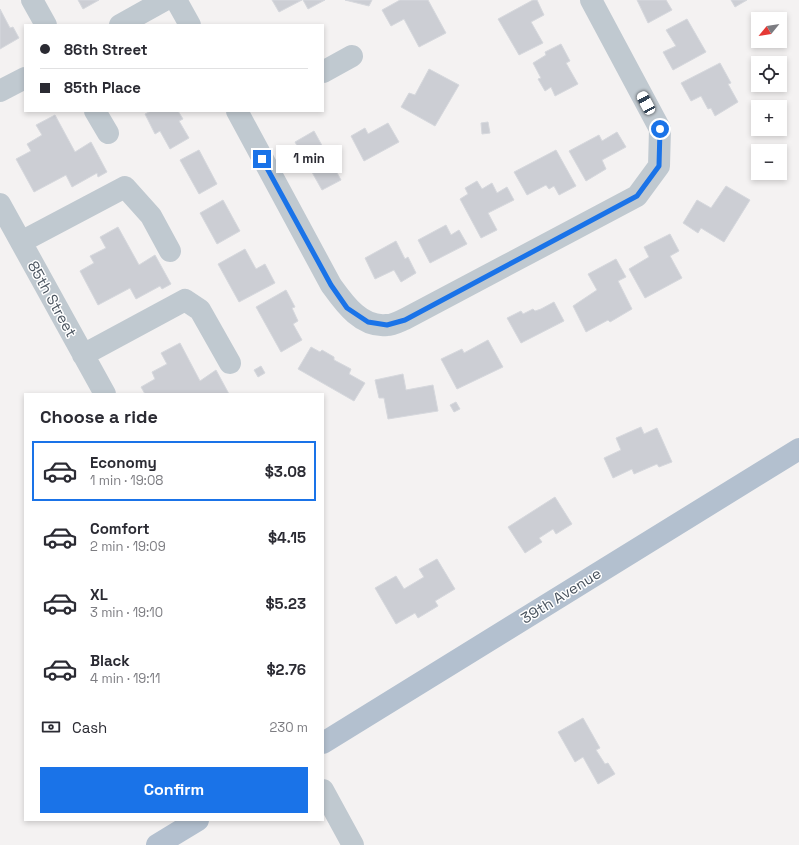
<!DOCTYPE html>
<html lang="en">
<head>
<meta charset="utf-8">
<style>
  body { margin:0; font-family:"Space Grotesk",sans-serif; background:#f7f7f7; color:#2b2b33; height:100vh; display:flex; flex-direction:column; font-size:15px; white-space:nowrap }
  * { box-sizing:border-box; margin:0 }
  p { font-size:13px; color:#7c7c81 }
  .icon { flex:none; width:22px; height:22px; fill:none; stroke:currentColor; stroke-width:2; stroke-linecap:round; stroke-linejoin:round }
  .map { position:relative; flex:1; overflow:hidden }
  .drawer { position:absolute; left:24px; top:393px; width:300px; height:428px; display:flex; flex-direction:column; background:#fff; border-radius:0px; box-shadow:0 2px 6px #0003 }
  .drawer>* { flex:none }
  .hud { position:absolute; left:24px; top:24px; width:300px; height:88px; border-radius:0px; box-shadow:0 2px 6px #0003; display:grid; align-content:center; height:88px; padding:0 16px; background:#fff }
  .needle { width:26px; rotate:240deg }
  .fabs { position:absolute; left:751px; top:12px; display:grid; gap:8px }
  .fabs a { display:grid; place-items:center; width:36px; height:36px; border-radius:0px; background:#fff; box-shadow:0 2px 6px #0003; font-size:20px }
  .end { position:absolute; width:18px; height:18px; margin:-9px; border:5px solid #1a73e8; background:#fff; box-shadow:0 0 0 2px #fff }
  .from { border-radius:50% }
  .bubble { position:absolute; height:28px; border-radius:0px; background:#fff; box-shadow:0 2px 6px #0003; font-size:13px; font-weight:700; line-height:28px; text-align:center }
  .car { position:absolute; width:12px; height:24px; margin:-12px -6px; border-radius:5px; box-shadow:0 0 3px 1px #0007; background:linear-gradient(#fff 24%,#345 0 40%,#fff 0 76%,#345 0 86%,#fff 0) }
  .hud b { display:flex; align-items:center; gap:14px; height:38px; font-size:15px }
  .hud b+b { border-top:1px solid #e1e1e2 }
  .hud i { width:10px; height:10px; background:#2b2b33 }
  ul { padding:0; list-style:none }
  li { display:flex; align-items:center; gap:12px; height:60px; margin:0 8px 6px; padding:0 8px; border:2px solid transparent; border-radius:0px }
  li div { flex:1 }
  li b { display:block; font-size:15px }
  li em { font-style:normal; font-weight:700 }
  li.on { border-color:#1a73e8 }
  li>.icon { width:36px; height:36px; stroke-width:1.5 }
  h2 { padding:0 16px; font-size:18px; line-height:48px }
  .pay { display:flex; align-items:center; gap:10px; height:44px; padding:0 16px; font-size:15px }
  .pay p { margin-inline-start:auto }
  .primary-button { display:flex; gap:8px; margin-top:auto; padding:8px 16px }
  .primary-button a { flex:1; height:46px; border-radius:0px; background:#1a73e8; color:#fff; font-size:16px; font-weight:700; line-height:46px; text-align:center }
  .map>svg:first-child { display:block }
  .building { fill:#ccced4; stroke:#d6d8dd }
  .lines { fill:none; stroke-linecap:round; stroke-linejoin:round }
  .minor { stroke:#c0c9d0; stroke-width:22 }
  .major { stroke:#b3c0cf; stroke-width:22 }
  .route { stroke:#1a73e8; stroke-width:5 }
  .labels { text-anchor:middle; stroke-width:3; stroke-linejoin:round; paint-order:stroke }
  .street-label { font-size:15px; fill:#4a545f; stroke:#fff }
</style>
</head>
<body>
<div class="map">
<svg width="799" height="845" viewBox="0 0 799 845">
  <rect width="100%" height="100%" fill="#f4f2f2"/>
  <path class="building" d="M 78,0 L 99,0 L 83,9 Z
    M 272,0 L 302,0 L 279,12 Z
    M 303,0 L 325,0 L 308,9 Z
    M 345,0 L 372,0 L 369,6 Z
    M 400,0 L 428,0 L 446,33 L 419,47 L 404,19 L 391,26 L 382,10 Z
    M 533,0 L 537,0 L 544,15 L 531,22 L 543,43 L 519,55 L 498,19 Z
    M 637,0 L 666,0 L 672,10 L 648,23 Z
    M 731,0 L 747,0 L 735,7 Z
    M 0,9 L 10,28 L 13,27 L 19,38 L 0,49 Z
    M 687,19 L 706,52 L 673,70 L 663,52 L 676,46 L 666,30 Z
    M 561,44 L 570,61 L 566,63 L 578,84 L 555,96 L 551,87 L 545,91 L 538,79 L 541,78 L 533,63 L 546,55 L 545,52 Z
    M 720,63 L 731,83 L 728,84 L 738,102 L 715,116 L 711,108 L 708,109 L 701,96 L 691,101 L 681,83 Z
    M 429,69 L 459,85 L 435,126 L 401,107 L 409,93 L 415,95 Z
    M 151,111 L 178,111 L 183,119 L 179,121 L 189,138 L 170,149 L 160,131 L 155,134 L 145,114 Z
    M 55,115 L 75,152 L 91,142 L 107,172 L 98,177 L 97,173 L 72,187 L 66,175 L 34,192 L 16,159 L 31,151 L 27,144 L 42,135 L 36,125 Z
    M 488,122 L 490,133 L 482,134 L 481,123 Z
    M 388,123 L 399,142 L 364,161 L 351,136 L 365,128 L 368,134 Z
    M 314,131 L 341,180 L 322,190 L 295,142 Z
    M 617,132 L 626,147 L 602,160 L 606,169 L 586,181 L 569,151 L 599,135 L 602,141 Z
    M 199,150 L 217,184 L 199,194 L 180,160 Z
    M 556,150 L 576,186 L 559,195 L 554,186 L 549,189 L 546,185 L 527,195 L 514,172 Z
    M 477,181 L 482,189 L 492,183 L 497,193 L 507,187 L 514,200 L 488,213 L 497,230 L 481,238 L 460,199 L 468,194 L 465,188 Z
    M 726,186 L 750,200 L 724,242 L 701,228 L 698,233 L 683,223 L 697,200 L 711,208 Z
    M 223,200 L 240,231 L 217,244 L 200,213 Z
    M 446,225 L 451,235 L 459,230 L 467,244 L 430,263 L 418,240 Z
    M 118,227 L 139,265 L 155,255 L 171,284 L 162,289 L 160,286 L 136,299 L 130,288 L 98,305 L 80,271 L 94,263 L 90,256 L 106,248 L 100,237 Z
    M 670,234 L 679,251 L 670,256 L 682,278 L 645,298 L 629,269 L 649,257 L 644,247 Z
    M 396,241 L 405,259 L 408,257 L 416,273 L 401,282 L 394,270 L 375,279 L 365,258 Z
    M 245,249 L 256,269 L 265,264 L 275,283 L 239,302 L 218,264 Z
    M 616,259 L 626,277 L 618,281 L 632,309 L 610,322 L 608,320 L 586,332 L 573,306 L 597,290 L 588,274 Z
    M 286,290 L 295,307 L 292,308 L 298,321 L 293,324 L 302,340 L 281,352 L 256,307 Z
    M 554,302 L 564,321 L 521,343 L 507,318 L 521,311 L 523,314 L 533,309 L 535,311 L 541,309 Z
    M 488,340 L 503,367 L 457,389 L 441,359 L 462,349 L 464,353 Z
    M 180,343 L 200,381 L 216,370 L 229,394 L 145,394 L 141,387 L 155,379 L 152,372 L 167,364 L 161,353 Z
    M 311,347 L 320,352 L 322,350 L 334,357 L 334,360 L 351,369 L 349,374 L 365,383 L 354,401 L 298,369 Z
    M 261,366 L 265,373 L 258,377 L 254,370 Z
    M 403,374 L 406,390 L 433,385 L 438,411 L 388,419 L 384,398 L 379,398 L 375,380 Z
    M 456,402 L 460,409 L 454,412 L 450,405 Z
    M 641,427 L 644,434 L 657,428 L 672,462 L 659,467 L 657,464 L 634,474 L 632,469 L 613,478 L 604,458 L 621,450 L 616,438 Z
    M 555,497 L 572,524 L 556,534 L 553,529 L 539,538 L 542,542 L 525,553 L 508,527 Z
    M 437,559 L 455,589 L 435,601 L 438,606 L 418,618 L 415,613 L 396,624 L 375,588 L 396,576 L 404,589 L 424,577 L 419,569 Z
    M 583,718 L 600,748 L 596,750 L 605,764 L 608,763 L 615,774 L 598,784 L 583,757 L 575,762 L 558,732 Z"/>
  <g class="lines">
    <path class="minor" d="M 32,0 L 46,25
      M 176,0 L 190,25
      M 120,25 L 165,0
      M 323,72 L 352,56
      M 0,91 L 25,78
      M 95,111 L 108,133
      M 237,111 L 331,285 C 344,303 361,328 387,325 C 393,325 400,321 405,319 L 637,196 L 659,166 L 660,129 L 591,0
      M 0,204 L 105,394
      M 21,242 L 125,187 L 151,216 L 170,251
      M 83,355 L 185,300 L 200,310 L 230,363
      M 323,790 L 353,845"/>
    <path class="major" d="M 323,743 L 799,449
      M 157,845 L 198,820"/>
  </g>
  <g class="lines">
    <path class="route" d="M 262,159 L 331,285 L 347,308 L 368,322 L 387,325 L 405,320 L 637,196 L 659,166 L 660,129"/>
  </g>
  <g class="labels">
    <g class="street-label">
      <text transform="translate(52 299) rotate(61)" y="5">85th Street</text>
      <text transform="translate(561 596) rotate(-32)" y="5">39th Avenue</text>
    </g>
  </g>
</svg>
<div class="fabs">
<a><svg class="needle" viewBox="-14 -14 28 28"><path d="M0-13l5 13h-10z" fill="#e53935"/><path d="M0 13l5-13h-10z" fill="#7c7c81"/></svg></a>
<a><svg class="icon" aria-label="locate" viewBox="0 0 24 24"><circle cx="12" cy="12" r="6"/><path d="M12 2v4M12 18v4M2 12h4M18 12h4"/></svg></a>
<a>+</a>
<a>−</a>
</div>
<i class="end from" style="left:660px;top:129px"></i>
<i class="end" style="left:262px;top:159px"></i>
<div class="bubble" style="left:276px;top:145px;width:66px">1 min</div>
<i class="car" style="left:646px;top:103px;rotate:332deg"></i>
<div class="hud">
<b><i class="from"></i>86th Street</b>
<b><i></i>85th Place</b>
</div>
<section class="drawer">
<h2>Choose a ride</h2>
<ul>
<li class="on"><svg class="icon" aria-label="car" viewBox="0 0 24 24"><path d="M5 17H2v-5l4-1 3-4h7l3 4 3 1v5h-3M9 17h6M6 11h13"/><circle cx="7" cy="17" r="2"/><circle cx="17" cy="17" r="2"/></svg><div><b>Economy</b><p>1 min · 19:08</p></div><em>$3.08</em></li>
<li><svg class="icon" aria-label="car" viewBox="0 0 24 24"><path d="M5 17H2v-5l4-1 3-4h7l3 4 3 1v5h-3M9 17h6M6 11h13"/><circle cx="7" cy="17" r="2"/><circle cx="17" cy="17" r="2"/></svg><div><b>Comfort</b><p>2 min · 19:09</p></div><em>$4.15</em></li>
<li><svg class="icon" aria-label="car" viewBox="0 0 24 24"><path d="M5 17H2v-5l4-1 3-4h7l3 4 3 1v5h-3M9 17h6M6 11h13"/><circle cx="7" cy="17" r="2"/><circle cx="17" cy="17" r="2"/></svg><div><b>XL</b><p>3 min · 19:10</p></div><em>$5.23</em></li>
<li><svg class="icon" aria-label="car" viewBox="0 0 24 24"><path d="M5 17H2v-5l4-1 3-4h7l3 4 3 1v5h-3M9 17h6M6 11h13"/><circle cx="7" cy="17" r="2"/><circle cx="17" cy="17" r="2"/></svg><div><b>Black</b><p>4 min · 19:11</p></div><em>$2.76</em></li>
</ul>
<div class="pay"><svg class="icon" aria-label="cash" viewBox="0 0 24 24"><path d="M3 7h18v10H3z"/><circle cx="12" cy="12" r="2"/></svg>Cash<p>230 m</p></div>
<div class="primary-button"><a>Confirm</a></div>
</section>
</div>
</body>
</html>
